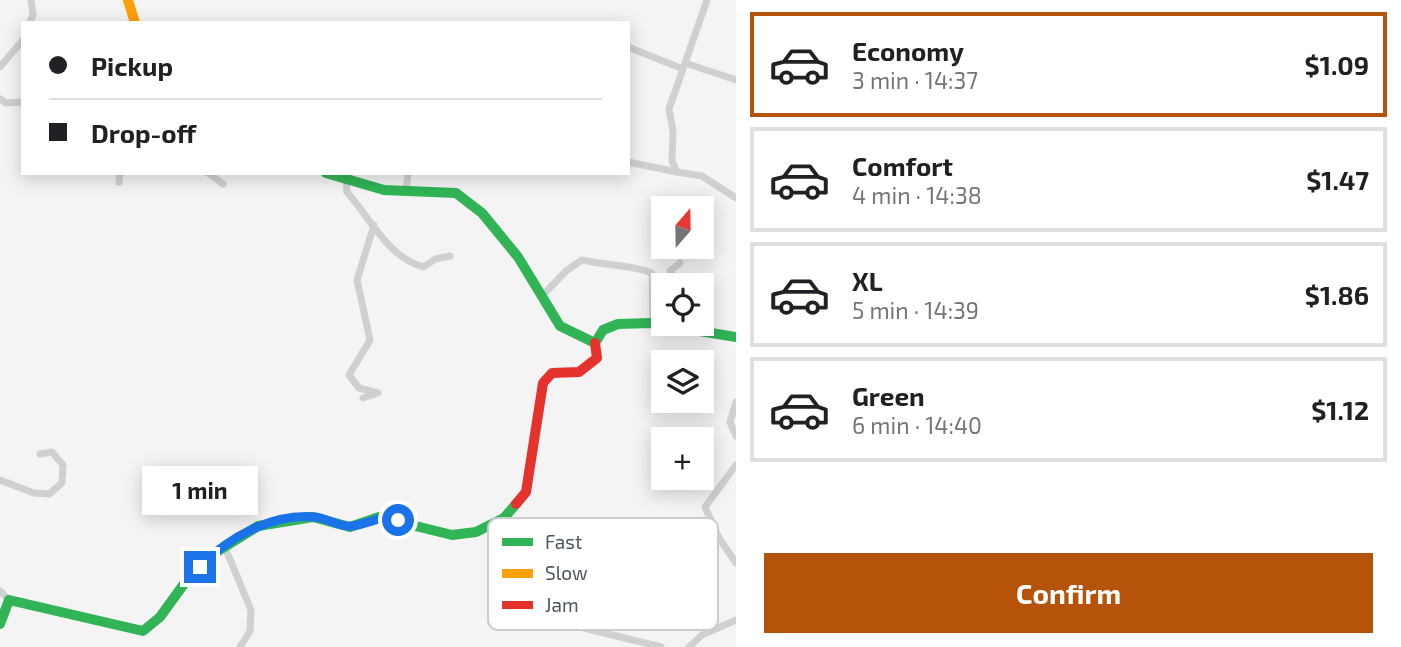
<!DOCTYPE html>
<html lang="en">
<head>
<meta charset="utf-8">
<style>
  body { margin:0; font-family:"Exo 2",sans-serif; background:#f6f6f6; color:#202124; height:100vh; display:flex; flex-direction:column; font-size:26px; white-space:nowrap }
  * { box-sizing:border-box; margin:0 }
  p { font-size:23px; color:#757577 }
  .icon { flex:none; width:38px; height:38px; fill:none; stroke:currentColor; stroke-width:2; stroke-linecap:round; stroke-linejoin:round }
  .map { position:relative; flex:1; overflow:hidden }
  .side { display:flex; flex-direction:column; background:#fff; width:665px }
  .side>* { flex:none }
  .banner { position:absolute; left:21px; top:21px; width:609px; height:154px; border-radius:0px; box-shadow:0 4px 18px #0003; display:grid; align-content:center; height:154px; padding:0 28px; background:#fff }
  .needle { width:46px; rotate:20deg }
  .fabs { position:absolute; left:651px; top:196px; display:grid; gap:14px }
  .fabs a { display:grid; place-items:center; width:63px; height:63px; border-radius:0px; background:#fff; box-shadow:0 4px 18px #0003; font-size:35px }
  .end { position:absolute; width:32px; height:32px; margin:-16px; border:9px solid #1a73e8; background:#fff; box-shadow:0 0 0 4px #fff }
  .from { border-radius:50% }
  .bubble { position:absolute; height:49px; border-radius:0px; background:#fff; box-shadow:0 4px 18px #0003; font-size:23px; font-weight:700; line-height:49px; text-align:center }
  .banner b { display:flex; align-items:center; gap:24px; height:66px; font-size:26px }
  .banner b+b { border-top:2px solid #e0e0e0 }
  .banner i { width:18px; height:18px; background:#202124 }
  ul { padding:12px 0 0; list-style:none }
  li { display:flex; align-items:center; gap:21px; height:105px; margin:0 14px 10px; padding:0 14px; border:4px solid #e0e0e0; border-radius:0px }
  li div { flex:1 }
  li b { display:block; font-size:26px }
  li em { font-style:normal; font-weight:700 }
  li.selected { border-color:#b45309 }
  li>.icon { width:63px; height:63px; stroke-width:1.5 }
  .action { display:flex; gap:14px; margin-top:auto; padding:14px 28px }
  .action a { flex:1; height:80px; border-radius:0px; background:#b45309; color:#fff; font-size:28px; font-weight:700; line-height:80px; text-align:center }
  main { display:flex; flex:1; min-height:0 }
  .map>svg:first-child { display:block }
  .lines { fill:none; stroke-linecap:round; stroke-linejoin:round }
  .street { stroke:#ced0d2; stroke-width:7 }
  .fast { stroke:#30b455; stroke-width:10 }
  .slow { stroke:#ff9f0a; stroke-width:10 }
  .jam { stroke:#e5322d; stroke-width:10 }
  .route { stroke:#1a73e8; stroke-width:9 }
  .key { fill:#fff; stroke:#c9ccd0; stroke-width:2 }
  .key-label { font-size:19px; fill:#4a5661 }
</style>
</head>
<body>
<main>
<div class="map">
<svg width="736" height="647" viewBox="0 0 736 647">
  <rect width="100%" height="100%" fill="#f4f4f4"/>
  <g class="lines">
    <path class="street" d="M 707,0 L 669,109 L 673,131 L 672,161 L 677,172 L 702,176 L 736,198
      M 29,23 L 33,15 L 31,0
      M 628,47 L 683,69
      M 685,63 L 736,80
      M 0,67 L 23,40
      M 0,99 L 6,103 L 23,102
      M 628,162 L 677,172
      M 208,173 L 223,184
      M 346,180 L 347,192 C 371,219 388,258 424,267 L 435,259 L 450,256
      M 119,182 L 120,173
      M 406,191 L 408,173
      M 679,285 L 670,271 L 680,263
      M 544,294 L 566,271 L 582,260 C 602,265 635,265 652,273 L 653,325
      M 363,398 L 378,393 L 359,388 L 349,375 L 370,340 L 357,280 L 374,225
      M 736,402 L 730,422 L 736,436
      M 736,465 L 705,507 L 719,538 L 736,563
      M 0,480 L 34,493 L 49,494 L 62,483 L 63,465 L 52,452 L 40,454
      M 224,545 L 251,610 L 250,631 L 240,647
      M 0,591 L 9,600
      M 522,602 L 580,627 L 661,647
      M 689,647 L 702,635 L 736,620"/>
    <path class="fast" d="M 326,173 L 384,190 L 456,193 L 482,213 L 518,257 L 560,326 L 595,343 L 603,330 L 618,324 L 651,323 L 736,337
      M 0,624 L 9,600 L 143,631 L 160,617 L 189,577 L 210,556 L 258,526 L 313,517 L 350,527 L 379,517 L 452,535 L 476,532 L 504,518 L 516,504"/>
    <path class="slow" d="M 128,0 L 135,23"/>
    <path class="jam" d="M 516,504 L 526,492 L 543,383 L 552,373 L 579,372 L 597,358 L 595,343"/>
  </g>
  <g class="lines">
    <path class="route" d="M 200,567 C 228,537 273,513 315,517 C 327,518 341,528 352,526 C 373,523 374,516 398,520"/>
  </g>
  <rect x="488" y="518" width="230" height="112" rx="10" class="key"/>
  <rect x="502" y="538" width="31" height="8" fill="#30b455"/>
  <rect x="502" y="569" width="31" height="9" fill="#ff9f0a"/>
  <rect x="502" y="601" width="31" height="8" fill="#e5322d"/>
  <g class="key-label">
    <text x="545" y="549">Fast</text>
    <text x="545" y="580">Slow</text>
    <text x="545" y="612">Jam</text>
  </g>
</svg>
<div class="fabs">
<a><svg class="needle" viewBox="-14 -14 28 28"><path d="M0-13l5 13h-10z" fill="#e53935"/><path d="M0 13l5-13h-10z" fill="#757577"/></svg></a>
<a><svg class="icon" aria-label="locate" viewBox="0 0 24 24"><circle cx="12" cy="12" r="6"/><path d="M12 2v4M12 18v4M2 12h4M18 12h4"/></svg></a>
<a><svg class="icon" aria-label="layers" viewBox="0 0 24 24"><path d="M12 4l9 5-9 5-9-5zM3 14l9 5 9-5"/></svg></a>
<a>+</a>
</div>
<i class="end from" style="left:398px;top:520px"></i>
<i class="end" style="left:200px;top:567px"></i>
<div class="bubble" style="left:142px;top:466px;width:116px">1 min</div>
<div class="banner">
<b><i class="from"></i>Pickup</b>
<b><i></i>Drop-off</b>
</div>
</div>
<section class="side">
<ul>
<li class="selected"><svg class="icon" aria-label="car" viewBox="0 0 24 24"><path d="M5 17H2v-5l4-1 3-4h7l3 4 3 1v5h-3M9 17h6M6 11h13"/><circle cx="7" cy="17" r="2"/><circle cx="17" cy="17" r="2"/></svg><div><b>Economy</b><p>3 min · 14:37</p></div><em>$1.09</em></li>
<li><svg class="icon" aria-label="car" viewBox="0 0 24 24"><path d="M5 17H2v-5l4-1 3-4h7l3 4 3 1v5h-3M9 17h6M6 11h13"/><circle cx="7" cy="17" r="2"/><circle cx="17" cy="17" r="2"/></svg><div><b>Comfort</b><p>4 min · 14:38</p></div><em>$1.47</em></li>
<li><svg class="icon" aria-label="car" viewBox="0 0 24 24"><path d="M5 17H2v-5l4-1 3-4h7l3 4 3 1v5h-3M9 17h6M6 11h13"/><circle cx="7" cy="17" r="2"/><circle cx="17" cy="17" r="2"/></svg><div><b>XL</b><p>5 min · 14:39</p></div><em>$1.86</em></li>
<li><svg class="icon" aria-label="car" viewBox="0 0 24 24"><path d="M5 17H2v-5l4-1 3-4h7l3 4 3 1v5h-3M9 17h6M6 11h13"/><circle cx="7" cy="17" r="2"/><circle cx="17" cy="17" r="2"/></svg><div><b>Green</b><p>6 min · 14:40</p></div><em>$1.12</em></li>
</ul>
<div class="action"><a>Confirm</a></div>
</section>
</main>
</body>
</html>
